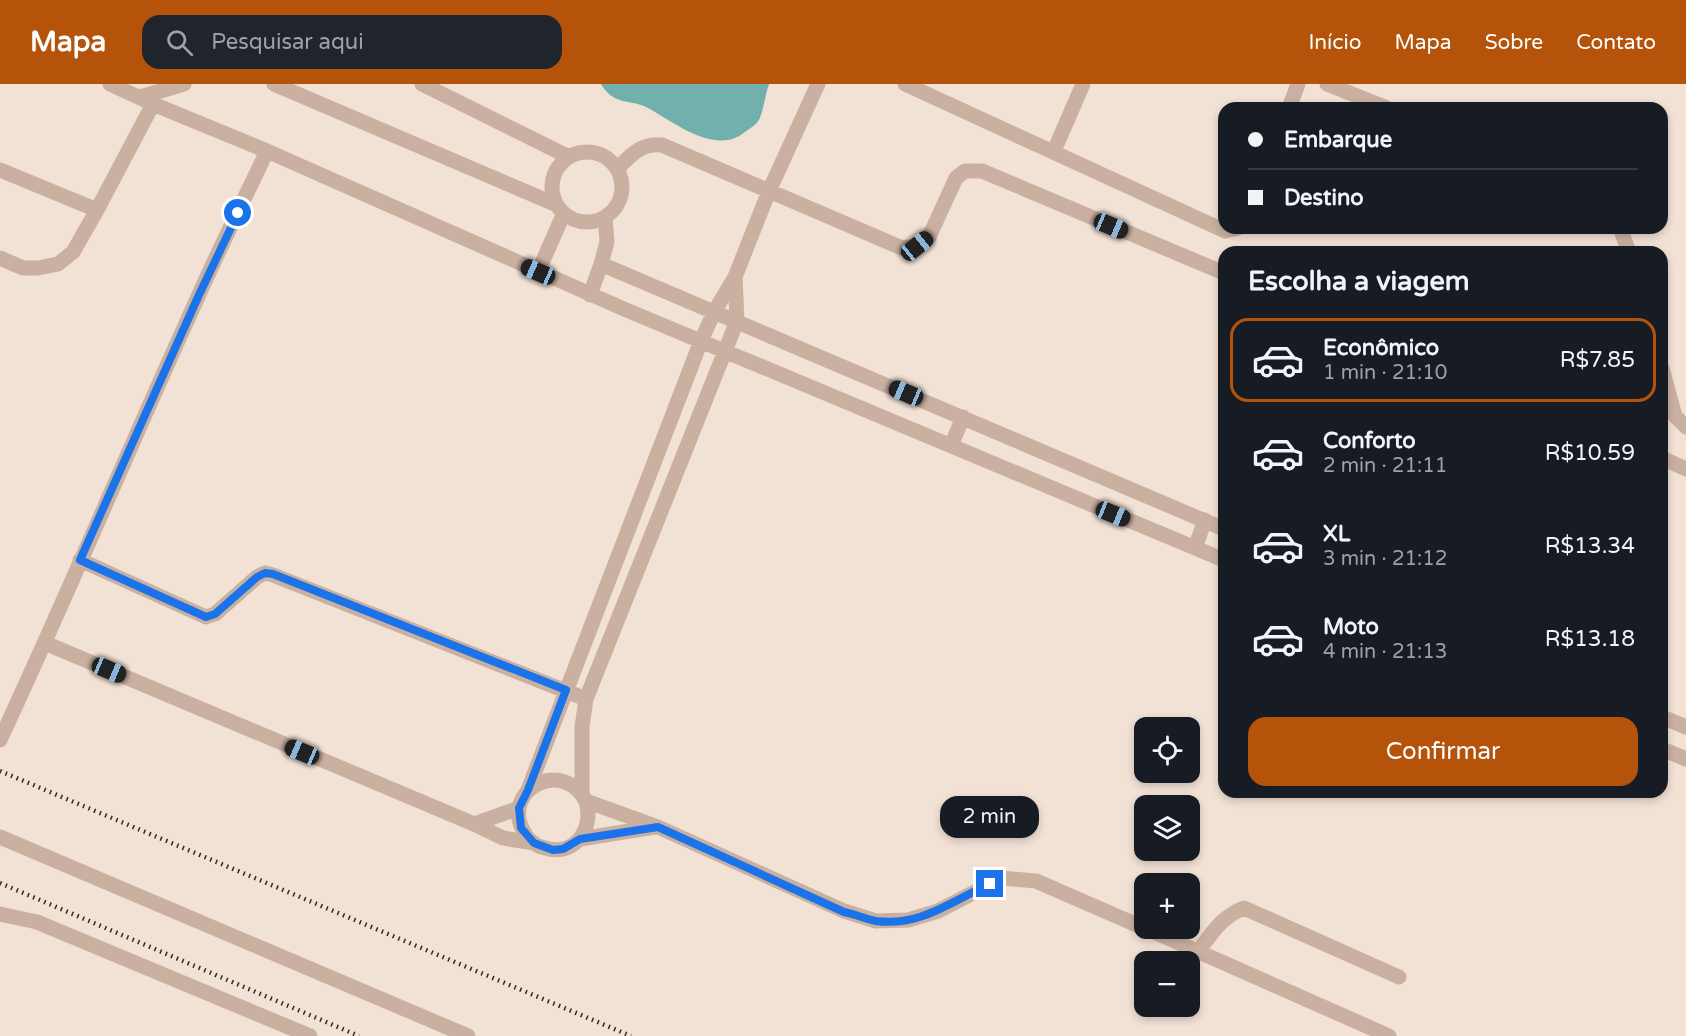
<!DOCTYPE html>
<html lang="pt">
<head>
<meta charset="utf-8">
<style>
  body { margin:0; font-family:"Varela Round",sans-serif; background:#20242c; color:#f1f3f6; height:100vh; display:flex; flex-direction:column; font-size:22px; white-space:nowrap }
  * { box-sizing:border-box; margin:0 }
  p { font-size:20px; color:#9ea1a6 }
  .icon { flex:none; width:33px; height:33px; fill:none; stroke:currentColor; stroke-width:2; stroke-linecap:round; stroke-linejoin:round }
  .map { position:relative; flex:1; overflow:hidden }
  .panel { position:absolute; left:1218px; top:162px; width:450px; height:552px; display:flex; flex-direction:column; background:#171b24; border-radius:18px; box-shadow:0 3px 9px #0003 }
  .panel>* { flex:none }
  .guide { position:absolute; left:1218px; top:18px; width:450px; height:132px; border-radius:18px; box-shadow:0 3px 9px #0003; display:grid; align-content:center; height:132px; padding:0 30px; background:#171b24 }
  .fabs { position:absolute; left:1134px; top:633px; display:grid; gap:12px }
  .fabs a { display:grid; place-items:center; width:66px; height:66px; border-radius:12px; background:#171b24; box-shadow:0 3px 9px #0003; font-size:30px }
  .end { position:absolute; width:27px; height:27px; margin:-14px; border:8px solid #1a73e8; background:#fff; box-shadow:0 0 0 3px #fff }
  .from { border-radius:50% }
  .bubble { position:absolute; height:42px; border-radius:18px; background:#171b24; box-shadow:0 3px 9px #0003; font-size:20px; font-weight:600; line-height:42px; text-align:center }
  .car { position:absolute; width:18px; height:36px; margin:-18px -9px; border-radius:8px; box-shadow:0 0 4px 2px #0007; background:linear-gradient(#222 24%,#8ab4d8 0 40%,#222 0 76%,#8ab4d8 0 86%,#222 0) }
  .guide b { display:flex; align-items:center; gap:21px; height:57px; font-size:22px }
  .guide b+b { border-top:2px solid #363941 }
  .guide i { width:15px; height:15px; background:#f1f3f6 }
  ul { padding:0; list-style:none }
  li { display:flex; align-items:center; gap:18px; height:84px; margin:0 12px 9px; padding:0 18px; border:3px solid transparent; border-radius:18px }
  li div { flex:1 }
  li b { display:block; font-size:22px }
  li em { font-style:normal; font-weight:600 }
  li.current { border-color:#b45309 }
  li>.icon { width:54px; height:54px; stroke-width:1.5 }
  h2 { padding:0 30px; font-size:27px; line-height:72px }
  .primary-button { display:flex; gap:12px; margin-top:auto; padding:12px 30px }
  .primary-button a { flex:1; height:69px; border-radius:18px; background:#b45309; color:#fff; font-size:24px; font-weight:600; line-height:69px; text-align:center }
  header { display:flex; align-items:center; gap:36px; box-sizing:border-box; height:84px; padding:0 30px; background:#b45309; color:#fff }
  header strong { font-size:28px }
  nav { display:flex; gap:33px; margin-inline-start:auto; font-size:21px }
  .search { width:420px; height:54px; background:#20242c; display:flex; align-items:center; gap:15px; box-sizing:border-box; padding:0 21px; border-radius:18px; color:#9ea1a6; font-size:22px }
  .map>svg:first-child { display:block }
  .water { fill:#72b0ad }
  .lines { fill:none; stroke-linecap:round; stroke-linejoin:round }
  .minor { stroke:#cab0a1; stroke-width:15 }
  .rail { stroke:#332724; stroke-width:4.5; stroke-dasharray:1.5 4.5; stroke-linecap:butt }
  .route { stroke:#1a73e8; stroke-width:8 }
</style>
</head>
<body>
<header>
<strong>Mapa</strong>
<div class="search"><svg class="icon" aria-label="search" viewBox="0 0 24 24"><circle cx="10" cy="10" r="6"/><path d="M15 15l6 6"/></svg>Pesquisar aqui</div>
<nav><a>Início</a><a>Mapa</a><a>Sobre</a><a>Contato</a></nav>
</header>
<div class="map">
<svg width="1686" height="952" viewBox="0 0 1686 952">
  <rect width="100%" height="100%" fill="#f2e1d5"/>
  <path class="water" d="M 601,0 L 769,0 C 765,11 764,25 759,36 C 756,41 749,45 745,48 C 716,72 675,39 648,24 C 629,14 615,23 601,0 Z"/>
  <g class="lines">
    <path class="minor" d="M 110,0 L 153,20 L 267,67 L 624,225 L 1224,476
      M 274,0 L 557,121
      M 422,0 L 569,73
      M 905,0 L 1225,147 L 1238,144
      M 1327,0 L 1387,24
      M 140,13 L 184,0
      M 1289,24 L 1298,0
      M 1054,67 L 1083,0
      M552 103a35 35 0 1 1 70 0a35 35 0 1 1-70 0Z
      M 617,85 C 631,71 641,59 662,61 L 902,164 L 917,162 L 929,153 L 956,94 L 965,87 L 982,87 L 1224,189
      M 0,86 L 97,126 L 153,20
      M 1620,144 L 1629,168
      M 0,174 L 23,184 L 38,184 L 58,180 L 73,168 L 97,126
      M 601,180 L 1224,445
      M 538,188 L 564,129
      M 590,211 L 601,180 L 607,158 L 605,133
      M 1662,284 L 1675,332 L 1686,343
      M 951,362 L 963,333
      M 1662,374 L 1686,385
      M 1195,464 L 1205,436
      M 80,476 L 206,533 L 215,530 L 257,493 L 265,489 L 273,491 L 586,615
      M 45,559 L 474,740 L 503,754 L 534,759
      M 1662,633 L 1686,643
      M 0,656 C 68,510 130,362 197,215 C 219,165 244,116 267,67
      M 1662,665 L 1686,675
      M 528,706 L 701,257 L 714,228 L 735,193 L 769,107 L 818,0
      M 582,708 L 582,643 L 586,615 L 737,237 L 735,193
      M 586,717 C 594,744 576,773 545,764 C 536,762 528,756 524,748 C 500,708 561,672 586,717 L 658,743 L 844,827 L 876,837 L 908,836 L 938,827 L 1002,794 L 1036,797 L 1144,844
      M 474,740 L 519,724
      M 0,753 L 468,952
      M 580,755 L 655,743
      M 0,830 L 37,838 L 310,952
      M 1145,844 L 1389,952
      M 1198,868 C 1212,849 1221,833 1244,824 L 1399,893"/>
    <path class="rail" d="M 0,687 L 631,952
      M 0,799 L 359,952"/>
  </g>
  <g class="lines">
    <path class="route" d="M 238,129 L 198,213 L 80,476 L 206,533 L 215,530 L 257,493 L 265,489 L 273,490 L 566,606 L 528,706 L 519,724 L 521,744 L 534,759 L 553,766 L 563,765 L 580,755 L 658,743 L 844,828 C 855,830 865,835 876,837 C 921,843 951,817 990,800"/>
  </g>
</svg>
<div class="fabs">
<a><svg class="icon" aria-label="locate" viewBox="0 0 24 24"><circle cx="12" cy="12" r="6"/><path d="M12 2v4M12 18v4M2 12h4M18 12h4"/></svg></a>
<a><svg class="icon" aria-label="layers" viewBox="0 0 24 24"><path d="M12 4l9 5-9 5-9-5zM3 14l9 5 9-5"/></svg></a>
<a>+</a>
<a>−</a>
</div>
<i class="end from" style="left:238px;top:129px"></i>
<i class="end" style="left:990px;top:800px"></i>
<div class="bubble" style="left:940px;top:712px;width:99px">2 min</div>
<i class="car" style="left:1111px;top:142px;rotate:113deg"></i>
<i class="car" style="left:917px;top:162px;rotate:51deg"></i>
<i class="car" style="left:538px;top:188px;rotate:294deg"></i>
<i class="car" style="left:906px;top:309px;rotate:293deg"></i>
<i class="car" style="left:1113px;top:430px;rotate:112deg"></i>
<i class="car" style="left:109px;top:586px;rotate:113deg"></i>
<i class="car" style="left:302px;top:668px;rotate:293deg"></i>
<div class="guide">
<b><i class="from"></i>Embarque</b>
<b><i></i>Destino</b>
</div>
<section class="panel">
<h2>Escolha a viagem</h2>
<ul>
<li class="current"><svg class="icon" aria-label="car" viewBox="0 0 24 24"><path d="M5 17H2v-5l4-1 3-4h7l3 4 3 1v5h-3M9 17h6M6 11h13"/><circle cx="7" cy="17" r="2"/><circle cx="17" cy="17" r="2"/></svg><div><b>Econômico</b><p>1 min · 21:10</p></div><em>R$7.85</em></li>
<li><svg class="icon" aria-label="car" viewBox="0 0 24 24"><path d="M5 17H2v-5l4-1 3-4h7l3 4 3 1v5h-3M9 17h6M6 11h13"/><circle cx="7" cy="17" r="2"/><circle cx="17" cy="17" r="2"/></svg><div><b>Conforto</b><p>2 min · 21:11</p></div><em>R$10.59</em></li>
<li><svg class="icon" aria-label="car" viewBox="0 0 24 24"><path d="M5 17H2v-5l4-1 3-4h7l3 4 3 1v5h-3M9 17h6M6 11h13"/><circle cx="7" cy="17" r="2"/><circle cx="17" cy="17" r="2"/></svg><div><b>XL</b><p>3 min · 21:12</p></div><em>R$13.34</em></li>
<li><svg class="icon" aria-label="car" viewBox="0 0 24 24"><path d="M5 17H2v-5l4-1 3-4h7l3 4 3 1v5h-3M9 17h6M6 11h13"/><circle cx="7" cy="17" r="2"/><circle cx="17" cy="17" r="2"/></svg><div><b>Moto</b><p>4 min · 21:13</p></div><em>R$13.18</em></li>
</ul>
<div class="primary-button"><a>Confirmar</a></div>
</section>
</div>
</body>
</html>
